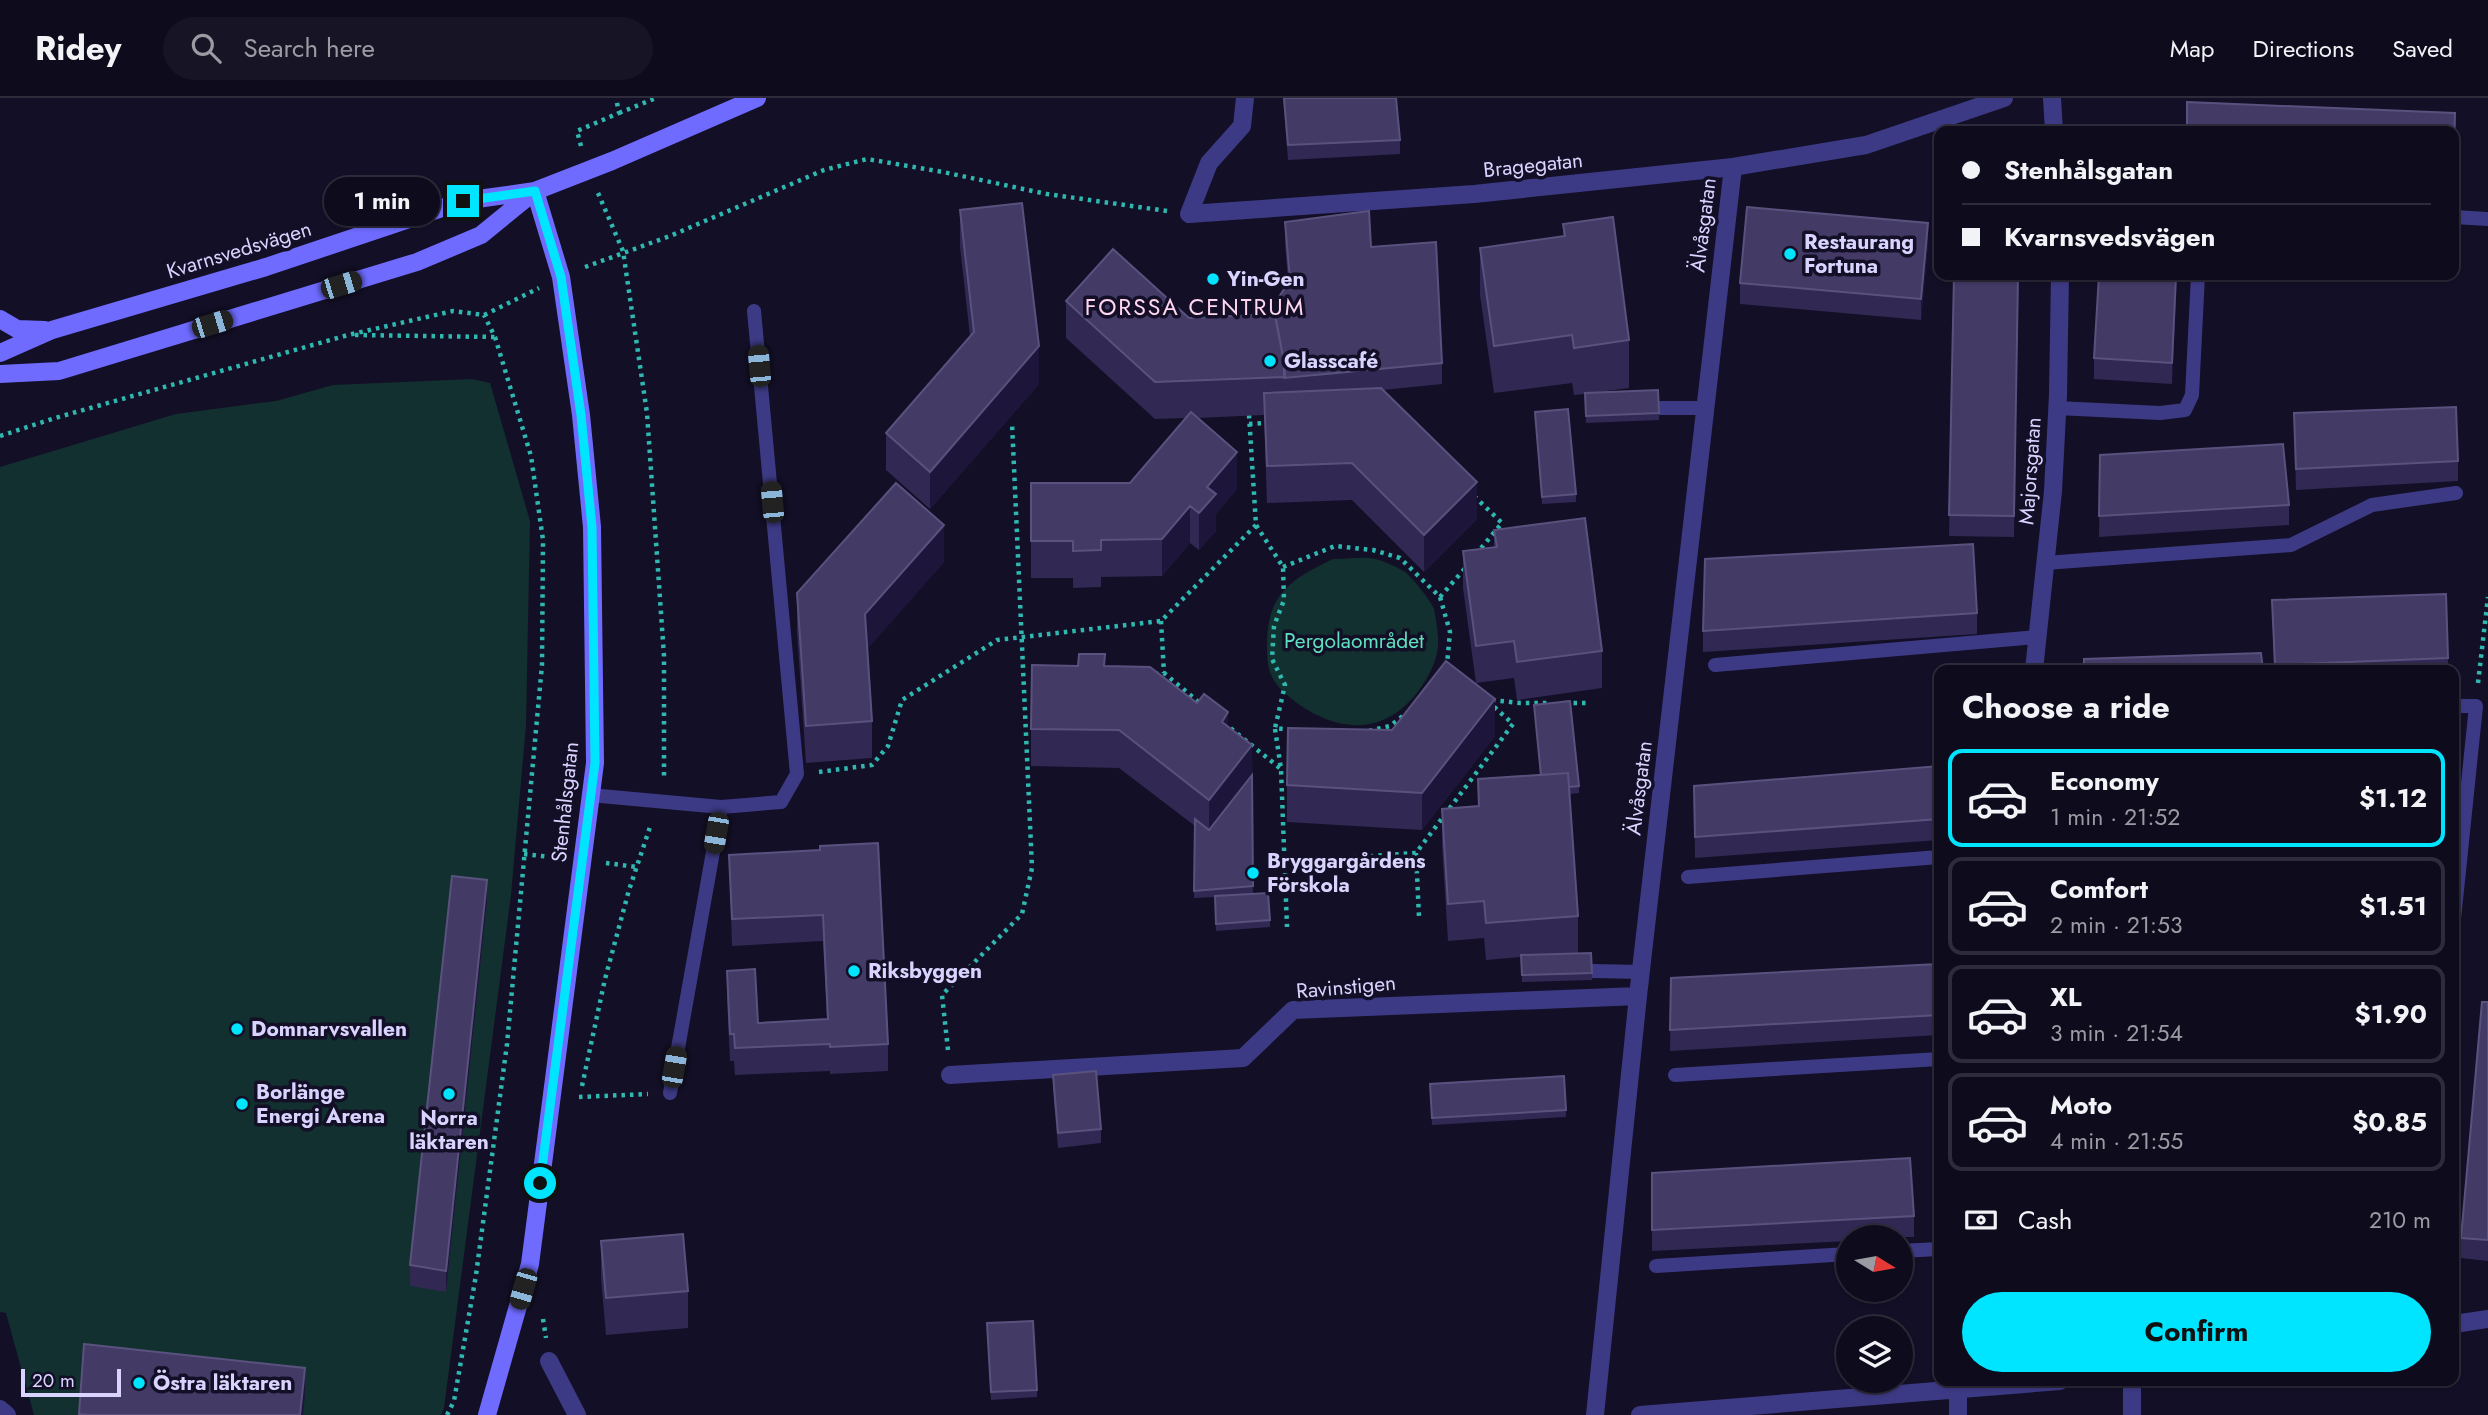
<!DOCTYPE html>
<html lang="en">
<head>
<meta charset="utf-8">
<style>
  body { margin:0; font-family:Jost,sans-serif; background:#171425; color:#f1f3f6; height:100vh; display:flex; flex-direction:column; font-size:26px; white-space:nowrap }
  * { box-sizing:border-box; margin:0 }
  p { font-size:23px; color:#9b9ba3 }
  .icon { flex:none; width:38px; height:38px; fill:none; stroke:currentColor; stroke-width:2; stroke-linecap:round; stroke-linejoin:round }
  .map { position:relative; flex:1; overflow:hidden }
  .drawer { position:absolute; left:1934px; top:567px; width:525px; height:721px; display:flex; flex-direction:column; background:#0e0b1c; border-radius:14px; box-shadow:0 2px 5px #0004,0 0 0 2px #2e2b3b }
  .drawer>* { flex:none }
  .banner { position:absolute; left:1934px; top:28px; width:525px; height:154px; border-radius:14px; box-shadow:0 2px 5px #0004,0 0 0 2px #2e2b3b; display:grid; align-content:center; height:154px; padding:0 28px; background:#0e0b1c }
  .needle { width:46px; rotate:101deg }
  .controls { position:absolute; left:1836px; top:1127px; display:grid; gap:14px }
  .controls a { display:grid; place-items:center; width:77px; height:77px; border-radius:50%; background:#0e0b1c; box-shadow:0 2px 5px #0004,0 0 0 2px #2e2b3b; font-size:35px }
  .scale { position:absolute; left:21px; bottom:18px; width:100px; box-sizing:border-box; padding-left:7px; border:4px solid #d9d4ff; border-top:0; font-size:19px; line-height:24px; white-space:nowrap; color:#d9d4ff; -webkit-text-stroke:5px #130f26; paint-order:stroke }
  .end { position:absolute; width:32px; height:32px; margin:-16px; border:9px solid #00e5ff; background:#111; box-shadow:0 0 0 4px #111 }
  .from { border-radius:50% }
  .bubble { position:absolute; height:49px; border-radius:24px; background:#0e0b1c; box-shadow:0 2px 5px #0004,0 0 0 2px #2e2b3b; font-size:23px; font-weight:700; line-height:49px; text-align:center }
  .car { position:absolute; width:21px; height:42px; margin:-21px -10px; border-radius:9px; box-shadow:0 0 5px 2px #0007; background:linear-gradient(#222 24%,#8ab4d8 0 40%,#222 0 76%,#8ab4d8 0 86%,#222 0) }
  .banner b { display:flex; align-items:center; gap:24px; height:66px; font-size:26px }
  .banner b+b { border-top:2px solid #2e2b3b }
  .banner i { width:18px; height:18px; background:#f1f3f6 }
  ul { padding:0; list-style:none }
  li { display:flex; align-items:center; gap:21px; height:98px; margin:0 14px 10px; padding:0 14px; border:4px solid #2e2b3b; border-radius:14px }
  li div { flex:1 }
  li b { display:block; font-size:26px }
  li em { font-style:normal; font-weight:700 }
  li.active { border-color:#00e5ff }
  li>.icon { width:63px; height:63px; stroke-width:1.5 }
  h2 { padding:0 28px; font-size:32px; line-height:84px }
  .pay { display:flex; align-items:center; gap:18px; height:77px; padding:0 28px; font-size:26px }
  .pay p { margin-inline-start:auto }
  .action { display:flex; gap:14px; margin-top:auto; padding:14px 28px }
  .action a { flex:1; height:80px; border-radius:42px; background:#00e5ff; color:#111; font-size:28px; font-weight:700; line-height:80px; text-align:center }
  header { display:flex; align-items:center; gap:42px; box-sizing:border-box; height:98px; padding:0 35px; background:#0e0b1c; border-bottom:2px solid #2e2b3b }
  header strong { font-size:33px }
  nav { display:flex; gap:38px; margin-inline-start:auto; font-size:24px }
  .search { width:490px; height:63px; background:#171425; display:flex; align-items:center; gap:18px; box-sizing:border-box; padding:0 24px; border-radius:38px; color:#9b9ba3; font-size:26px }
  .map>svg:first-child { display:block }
  .green { fill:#12302f }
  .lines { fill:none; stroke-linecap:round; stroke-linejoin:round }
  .path { stroke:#2fb8b0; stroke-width:4.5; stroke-dasharray:3.5 5; stroke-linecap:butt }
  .lane { stroke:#3d3a85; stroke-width:14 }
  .street { stroke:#3d3a85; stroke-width:18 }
  .secondary { stroke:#6f6bff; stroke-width:18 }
  .wall { fill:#312854 }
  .shaded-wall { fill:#1d163a }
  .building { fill:#433a66; stroke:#5a527e; stroke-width:2 }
  .route { stroke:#00e5ff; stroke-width:9 }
  .poi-dot { fill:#00e5ff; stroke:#130f26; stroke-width:2.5 }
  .labels { text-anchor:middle; stroke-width:7; stroke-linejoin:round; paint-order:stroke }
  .street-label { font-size:21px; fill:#d9d4ff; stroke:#130f26 }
  .poi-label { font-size:21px; font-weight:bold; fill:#d9d4ff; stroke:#130f26; text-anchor:start }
  .park-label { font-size:21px; fill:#5fe0c0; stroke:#130f26 }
  .neighbourhood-label { font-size:23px; letter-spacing:2px; fill:#ffd6f0; stroke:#130f26 }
</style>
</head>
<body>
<header>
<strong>Ridey</strong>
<div class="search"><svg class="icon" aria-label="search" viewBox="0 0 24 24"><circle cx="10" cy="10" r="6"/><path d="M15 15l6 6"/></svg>Search here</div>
<nav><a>Map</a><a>Directions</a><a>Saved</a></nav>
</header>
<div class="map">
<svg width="2488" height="1317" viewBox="0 0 2488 1317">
  <rect width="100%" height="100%" fill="#130f26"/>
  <path class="green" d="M 472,281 L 490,285 L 530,423 L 526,627 L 511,797 L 444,1310 L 441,1317 L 34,1317 L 6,1215 L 0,1214 L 0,369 L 176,316 L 276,303 L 333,287 Z
    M 1333,461 C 1346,461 1363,458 1376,461 C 1385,464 1398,469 1405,474 C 1411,478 1432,504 1434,511 C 1436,521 1439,538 1438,548 C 1437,563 1428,580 1419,592 C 1383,642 1330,634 1287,597 C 1271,583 1267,572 1267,551 C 1266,497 1289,482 1333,461 Z"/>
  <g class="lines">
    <path class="path" d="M 619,15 L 656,0
      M 581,48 L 577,33 L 619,15 L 616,0
      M 598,95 L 623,153 L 647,315 L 664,558 L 664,681
      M 585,169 L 670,138 L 824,72 L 867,61 L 943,74 L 1047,96 L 1167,113
      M 355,237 L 495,239
      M 1249,317 L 1256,427 L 1283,469 L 1284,502 L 1274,528 L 1272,561 L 1285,587 L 1275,630 L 1291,632
      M 1249,326 L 1267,325
      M 0,338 L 55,320 L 348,237 L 453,213 L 484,217 L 539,190
      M 1474,398 L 1502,425 L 1477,455
      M 1283,469 L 1335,448 L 1373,452 L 1400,460 L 1440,499 L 1450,534 L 1447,567
      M 1440,499 L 1467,468
      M 1161,523 L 1164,575
      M 1155,576 L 1164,575 L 1201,606
      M 2478,585 L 2488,499
      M 1492,602 L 1520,605 L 1549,605
      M 1565,605 L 1590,605
      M 1224,625 L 1281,671
      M 1275,631 L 1281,671 L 1287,829
      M 1369,633 L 1390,628 L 1408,614
      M 819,674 L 872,667 L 888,648 L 902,602 L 997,542 L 1161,523 L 1256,427
      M 1416,755 L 1419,819
      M 524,756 L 559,760
      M 1285,764 L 1416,755 L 1513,626 L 1492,607
      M 606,765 L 637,769
      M 948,952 L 942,897 L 1022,816 L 1032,770 L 1012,325
      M 582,988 L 605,881 L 629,792 L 651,726
      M 579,999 L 648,996
      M 543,1221 L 546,1240
      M 447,1317 L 454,1303 L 476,1177 L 507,946 L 542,567 L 543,442 L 531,358 L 495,239 L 484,217"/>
    <path class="lane" d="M 2454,119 L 2488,121
      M 1659,310 L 1705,310
      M 2057,310 L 2160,315 L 2185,312 L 2192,297 L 2198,177
      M 2045,465 L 2291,447 L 2372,407 L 2456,395
      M 1715,567 L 2038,539
      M 2454,608 L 2476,608 L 2454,821
      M 590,697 L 721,709 L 781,704 L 797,676 L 754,213
      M 1688,779 L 1939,759
      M 1592,873 L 1641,874
      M 1675,977 L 1939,961
      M 670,995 L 721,709
      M 1900,1153 L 1939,1151
      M 1656,1168 L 1848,1156"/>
    <path class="street" d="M 1245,0 L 1242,28 L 1209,65 L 1189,116 L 1474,96 L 1733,69 L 1866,47 L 2004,0
      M 2052,0 L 2054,33
      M 2034,572 L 2053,393 L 2058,297 L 2060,177
      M 950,977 L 1243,960 L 1293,912 L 1638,898
      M 2454,1226 L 2488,1221
      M 549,1263 L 577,1317
      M 2132,1283 L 2132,1317
      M 0,1311 L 7,1317
      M 1595,1317 L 1638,898 L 1733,69
      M 1640,1317 L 2060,1283
      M 1958,1317 L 1958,1283"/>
    <path class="secondary" d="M 0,221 L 17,231 L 45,232
      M 0,255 L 52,232 L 266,169 L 463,103 L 535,93 L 612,63 L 757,0
      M 0,276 L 59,273 L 417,164 L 481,137 L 535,93
      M 487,1317 L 530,1166 L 595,665 L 592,429 L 581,317 L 561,179 L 535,93"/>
  </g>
  <path class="wall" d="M 1283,0 L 1396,0 L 1400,42 L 1400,56 L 1288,62 Z
    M 960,112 L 1039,286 L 930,411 L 886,372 L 886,335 L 970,238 L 960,149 Z
    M 1285,124 L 1371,149 L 1442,265 L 1442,286 L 1383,292 L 1477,421 L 1424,474 L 1352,402 L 1267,405 L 1264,317 L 1197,320 L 1237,391 L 1216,416 L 1216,433 L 1199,452 L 1190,445 L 1162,478 L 1101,479 L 1101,489 L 1073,490 L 1073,480 L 1031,480 L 1031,385 L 1130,385 L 1186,320 L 1155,321 L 1066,240 L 1066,203 L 1189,220 L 1273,216 L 1273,208 L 1288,184 L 1285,145 Z
    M 1563,126 L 1629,242 L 1629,290 L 1598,294 L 1659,315 L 1659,322 L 1586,325 L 1585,296 L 1574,297 L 1572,285 L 1494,295 L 1480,197 L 1480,150 L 1563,139 Z
    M 1928,146 L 1921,222 L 1740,206 L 1740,185 Z
    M 1954,177 L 2018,178 L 2014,439 L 1949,438 Z
    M 2177,177 L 2172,286 L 2094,281 L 2094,260 Z
    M 1535,314 L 1576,396 L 1576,404 L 1542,406 Z
    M 2294,315 L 2458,363 L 2458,383 L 2296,392 Z
    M 2100,357 L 2289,407 L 2289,427 L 2099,439 Z
    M 1494,432 L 1602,553 L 1602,590 L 1517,602 L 1514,580 L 1476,585 L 1463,490 L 1463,453 L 1494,449 Z
    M 944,464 L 867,551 L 872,623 L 872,660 L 806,665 L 797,533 L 797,495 Z
    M 2272,502 L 2448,560 L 2448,572 L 2274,572 Z
    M 1977,515 L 1977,536 L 1703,554 L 1703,533 Z
    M 1105,568 L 1228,629 L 1252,647 L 1253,795 L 1270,822 L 1270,829 L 1216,833 L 1215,799 L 1194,800 L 1195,728 L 1119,670 L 1031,668 L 1031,631 Z
    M 1534,607 L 1579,688 L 1579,695 L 1569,696 L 1578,818 L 1578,855 L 1592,875 L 1592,882 L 1522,884 L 1521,859 L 1486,862 L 1484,840 L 1448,843 L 1442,748 L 1442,711 L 1478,708 L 1478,681 L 1540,677 Z
    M 1495,638 L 1422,732 L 1287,724 L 1287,687 Z
    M 1939,668 L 1939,742 L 1695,760 L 1694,688 Z
    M 820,752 L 888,946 L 888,973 L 830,976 L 830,973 L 735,977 L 734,963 L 730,963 L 727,900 L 727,873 L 758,925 L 827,921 L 823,843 L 732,848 L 729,757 Z
    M 487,803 L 446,1194 L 410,1188 L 410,1167 Z
    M 1671,880 L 1939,891 L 1939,937 L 1670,953 Z
    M 2488,904 L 2488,1163 L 2461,1160 L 2461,1140 Z
    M 1053,977 L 1101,1031 L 1101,1045 L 1058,1050 L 1053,991 Z
    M 1564,978 L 1566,1019 L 1432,1027 L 1430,986 Z
    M 1652,1075 L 1914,1118 L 1914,1139 L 1848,1139 L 1848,1143 L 1652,1153 Z
    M 601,1143 L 688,1193 L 688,1230 L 606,1237 L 601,1180 Z
    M 987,1233 L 1037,1292 L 1037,1299 L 991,1302 Z"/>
  <path class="shaded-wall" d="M 1928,125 L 1928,146 L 1921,222 L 1921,201 Z
    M 2176,177 L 2177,177 L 2172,286 L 2172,265 Z
    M 1039,248 L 1039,286 L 930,411 L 930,374 Z
    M 1237,354 L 1237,391 L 1216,416 L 1216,433 L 1199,452 L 1199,415 L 1207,389 Z
    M 1477,384 L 1477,421 L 1424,474 L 1424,437 Z
    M 1190,408 L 1190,445 L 1162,478 L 1162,441 Z
    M 944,427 L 944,464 L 865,554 L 865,516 Z
    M 1495,601 L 1495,638 L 1422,732 L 1422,695 Z
    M 1228,614 L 1228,652 L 1222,624 Z
    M 1252,647 L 1252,684 L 1209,739 L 1209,702 Z
    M 487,782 L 487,803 L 446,1194 L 446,1173 Z
    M 305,1270 L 305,1297 L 303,1317 L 300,1317 Z"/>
  <path class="building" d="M 1284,0 L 1396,0 L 1400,42 L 1288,47 Z
    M 2187,4 L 2455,15 L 2454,57 L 2454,33 L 2187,33 Z
    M 1022,105 L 1039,248 L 930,374 L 886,335 L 974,234 L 960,112 Z
    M 1747,109 L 1928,125 L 1921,201 L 1740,185 Z
    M 1369,113 L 1371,149 L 1436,144 L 1442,265 L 1284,280 L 1284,264 L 1273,208 L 1290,182 L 1285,124 Z
    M 1613,119 L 1629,242 L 1574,250 L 1572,237 L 1494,248 L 1480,150 L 1565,138 L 1563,126 Z
    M 1113,151 L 1189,220 L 1275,216 L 1284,264 L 1285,279 L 1155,284 L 1066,203 Z
    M 1954,177 L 2018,178 L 2014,418 L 1949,417 Z
    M 2099,177 L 2176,177 L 2172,265 L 2094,260 Z
    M 1381,290 L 1477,384 L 1424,437 L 1352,365 L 1267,368 L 1264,295 Z
    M 1658,292 L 1659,315 L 1586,318 L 1585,295 Z
    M 2456,309 L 2458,363 L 2296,371 L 2294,315 Z
    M 1568,311 L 1576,396 L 1542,399 L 1535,314 Z
    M 1191,314 L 1237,354 L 1207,389 L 1216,396 L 1199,415 L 1190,408 L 1162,441 L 1101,442 L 1101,452 L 1073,453 L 1073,443 L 1031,443 L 1031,385 L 1130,385 Z
    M 2283,346 L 2289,407 L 2099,418 L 2100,357 Z
    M 896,385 L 944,427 L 865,516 L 872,623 L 806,628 L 797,495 Z
    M 1585,420 L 1602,553 L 1517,564 L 1514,543 L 1476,548 L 1463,453 L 1497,449 L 1494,432 Z
    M 1973,446 L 1977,515 L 1703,533 L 1705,461 Z
    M 2446,496 L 2448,560 L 2275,567 L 2272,502 Z
    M 2261,555 L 2263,572 L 2084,572 L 2084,561 Z
    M 1079,556 L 1105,556 L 1104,568 L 1150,569 L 1197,605 L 1204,596 L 1228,614 L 1222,624 L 1252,647 L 1209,702 L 1119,632 L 1031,631 L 1032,567 L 1078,568 Z
    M 1446,563 L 1495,601 L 1422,695 L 1287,687 L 1288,630 L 1392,632 Z
    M 1570,603 L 1579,688 L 1569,689 L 1568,675 L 1541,677 L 1534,607 Z
    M 1939,668 L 1939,721 L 1695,739 L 1694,688 Z
    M 1568,675 L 1578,818 L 1486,825 L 1484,803 L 1448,806 L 1442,711 L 1479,708 L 1478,681 Z
    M 1252,677 L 1253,788 L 1194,793 L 1195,721 L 1209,732 Z
    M 878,745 L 888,946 L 830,949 L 830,946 L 735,950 L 734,936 L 730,936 L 727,873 L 755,871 L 758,925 L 828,921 L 823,817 L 732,821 L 729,757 L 820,752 L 820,748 Z
    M 452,778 L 487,782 L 446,1173 L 410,1167 Z
    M 1268,795 L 1270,822 L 1216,826 L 1215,798 Z
    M 1591,855 L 1592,875 L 1522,877 L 1521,857 Z
    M 1937,866 L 1939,891 L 1939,917 L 1670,932 L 1671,880 Z
    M 2482,904 L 2488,904 L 2488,1142 L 2461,1140 Z
    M 1096,973 L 1101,1031 L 1058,1035 L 1053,977 Z
    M 1564,978 L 1566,1012 L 1432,1020 L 1430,986 Z
    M 1910,1060 L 1914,1118 L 1652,1132 L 1652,1075 Z
    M 683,1136 L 688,1193 L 606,1200 L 601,1143 Z
    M 1033,1223 L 1037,1292 L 991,1294 L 987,1225 Z
    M 84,1246 L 305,1270 L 300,1317 L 90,1317 L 79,1316 Z"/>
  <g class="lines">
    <path class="route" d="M 463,103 L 535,93 L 561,179 L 581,317 L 592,429 L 595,665 L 540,1085"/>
  </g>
  <g class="poi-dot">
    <circle cx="1790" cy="156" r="7"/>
    <circle cx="1213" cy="181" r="7"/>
    <circle cx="1270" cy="263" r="7"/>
    <circle cx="1253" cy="775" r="7"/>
    <circle cx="854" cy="873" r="7"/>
    <circle cx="237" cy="931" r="7"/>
    <circle cx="449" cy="996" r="7"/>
    <circle cx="242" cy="1006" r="7"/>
    <circle cx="139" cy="1285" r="7"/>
  </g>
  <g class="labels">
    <g class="street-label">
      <text transform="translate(1533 67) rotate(-6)" y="7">Bragegatan</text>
      <text transform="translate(1703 127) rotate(-83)" y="7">Älvåsgatan</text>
      <text transform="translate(239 152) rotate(-17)" y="7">Kvarnsvedsvägen</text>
      <text transform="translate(2030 373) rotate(-86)" y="7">Majorsgatan</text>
      <text transform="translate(1639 690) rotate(-83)" y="7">Älvåsgatan</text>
      <text transform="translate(565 704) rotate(-84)" y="7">Stenhålsgatan</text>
      <text transform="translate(1346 889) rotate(-5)" y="7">Ravinstigen</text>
    </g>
    <g class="poi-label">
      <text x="1804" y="151">Restaurang<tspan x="1804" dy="24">Fortuna</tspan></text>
      <text x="1227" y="188">Yin-Gen</text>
      <text x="1284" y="270">Glasscafé</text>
      <text x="1267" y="770">Bryggargårdens<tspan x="1267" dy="24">Förskola</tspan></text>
      <text x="868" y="880">Riksbyggen</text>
      <text x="251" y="938">Domnarvsvallen</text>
      <text x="256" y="1001">Borlänge<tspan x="256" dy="24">Energi Arena</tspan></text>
      <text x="449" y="1027" text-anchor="middle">Norra<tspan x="449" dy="24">läktaren</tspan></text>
      <text x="153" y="1292">Östra läktaren</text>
    </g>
    <g class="park-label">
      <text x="1354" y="550">Pergolaområdet</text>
    </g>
    <g class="neighbourhood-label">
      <text x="1195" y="217">FORSSA CENTRUM</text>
    </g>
  </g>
</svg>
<div class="controls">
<a><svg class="needle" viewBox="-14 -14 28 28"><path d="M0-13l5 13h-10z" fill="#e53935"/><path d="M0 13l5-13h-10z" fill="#9b9ba3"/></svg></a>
<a><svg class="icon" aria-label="layers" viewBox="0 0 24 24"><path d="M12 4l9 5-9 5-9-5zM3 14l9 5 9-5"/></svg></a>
</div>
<div class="scale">20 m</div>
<i class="end from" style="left:540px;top:1085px"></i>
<i class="end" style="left:463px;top:103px"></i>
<div class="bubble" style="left:324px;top:79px;width:116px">1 min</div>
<i class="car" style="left:341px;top:187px;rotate:73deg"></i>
<i class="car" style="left:212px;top:226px;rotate:73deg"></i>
<i class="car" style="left:759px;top:268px;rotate:355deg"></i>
<i class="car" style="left:772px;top:404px;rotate:355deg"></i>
<i class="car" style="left:716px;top:735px;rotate:190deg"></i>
<i class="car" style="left:674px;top:969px;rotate:10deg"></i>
<i class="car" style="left:523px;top:1191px;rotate:196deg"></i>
<div class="banner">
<b><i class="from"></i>Stenhålsgatan</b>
<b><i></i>Kvarnsvedsvägen</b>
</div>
<section class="drawer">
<h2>Choose a ride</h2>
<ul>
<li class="active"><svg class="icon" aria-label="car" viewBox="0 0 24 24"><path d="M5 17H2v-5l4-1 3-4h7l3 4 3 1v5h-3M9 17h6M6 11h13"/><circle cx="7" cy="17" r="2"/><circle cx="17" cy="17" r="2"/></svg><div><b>Economy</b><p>1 min · 21:52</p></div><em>$1.12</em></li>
<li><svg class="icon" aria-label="car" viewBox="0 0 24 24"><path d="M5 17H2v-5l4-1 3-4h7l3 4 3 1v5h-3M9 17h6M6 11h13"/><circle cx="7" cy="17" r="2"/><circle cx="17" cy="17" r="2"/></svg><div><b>Comfort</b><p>2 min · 21:53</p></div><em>$1.51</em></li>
<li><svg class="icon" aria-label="car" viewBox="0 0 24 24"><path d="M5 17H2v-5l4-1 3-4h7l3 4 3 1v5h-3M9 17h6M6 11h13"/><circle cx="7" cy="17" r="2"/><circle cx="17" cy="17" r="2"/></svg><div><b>XL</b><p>3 min · 21:54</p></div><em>$1.90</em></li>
<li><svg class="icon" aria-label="car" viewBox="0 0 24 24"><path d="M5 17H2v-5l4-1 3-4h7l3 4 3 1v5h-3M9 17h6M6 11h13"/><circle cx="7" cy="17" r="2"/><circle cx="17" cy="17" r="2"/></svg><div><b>Moto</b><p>4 min · 21:55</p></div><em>$0.85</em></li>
</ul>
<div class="pay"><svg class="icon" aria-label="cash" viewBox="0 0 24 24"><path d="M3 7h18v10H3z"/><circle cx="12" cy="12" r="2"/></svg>Cash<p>210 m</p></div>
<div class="action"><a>Confirm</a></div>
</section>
</div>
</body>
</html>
